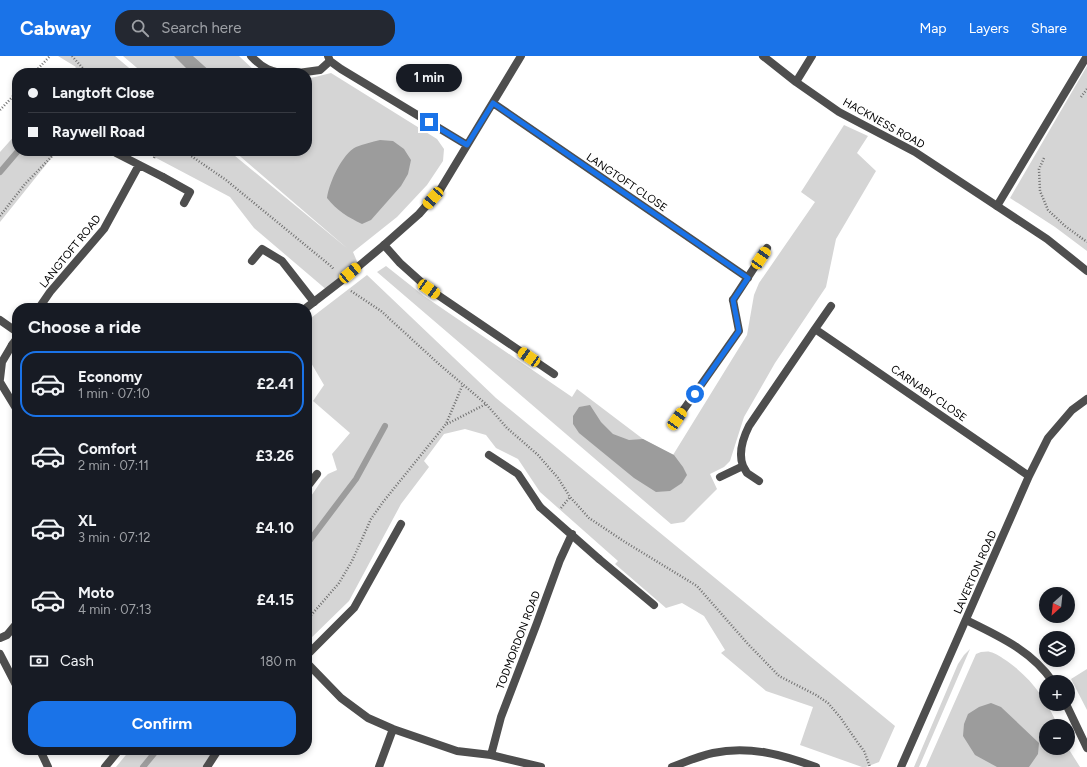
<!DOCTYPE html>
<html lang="en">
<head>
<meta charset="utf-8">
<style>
  body { margin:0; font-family:Figtree,sans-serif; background:#242831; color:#f1f3f6; height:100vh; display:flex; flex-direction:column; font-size:15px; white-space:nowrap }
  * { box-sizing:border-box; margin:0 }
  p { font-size:13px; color:#9ea1a6 }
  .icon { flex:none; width:22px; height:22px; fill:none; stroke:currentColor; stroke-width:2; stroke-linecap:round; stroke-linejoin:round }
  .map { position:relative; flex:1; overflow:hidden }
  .side { position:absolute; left:12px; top:247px; width:300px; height:452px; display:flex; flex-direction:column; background:#171b24; border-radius:16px; box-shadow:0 2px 6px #0003 }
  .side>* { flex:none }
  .guide { position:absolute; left:12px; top:12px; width:300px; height:88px; border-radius:16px; box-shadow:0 2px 6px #0003; display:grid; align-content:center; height:88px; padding:0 16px; background:#171b24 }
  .needle { width:26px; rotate:207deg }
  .fabs { position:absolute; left:1039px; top:531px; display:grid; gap:8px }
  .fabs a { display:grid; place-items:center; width:36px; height:36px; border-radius:50%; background:#171b24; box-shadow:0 2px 6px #0003; font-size:20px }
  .end { position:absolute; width:18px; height:18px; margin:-9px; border:5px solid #1a73e8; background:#fff; box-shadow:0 0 0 2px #fff }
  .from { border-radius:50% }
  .bubble { position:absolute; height:28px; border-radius:14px; background:#171b24; box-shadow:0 2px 6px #0003; font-size:13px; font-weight:700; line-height:28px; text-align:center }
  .car { position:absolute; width:12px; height:24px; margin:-12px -6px; border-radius:5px; box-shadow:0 0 3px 1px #0007; background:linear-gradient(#f5c518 24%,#345 0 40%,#f5c518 0 76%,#345 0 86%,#f5c518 0) }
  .guide b { display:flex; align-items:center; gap:14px; height:38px; font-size:15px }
  .guide b+b { border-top:1px solid #363941 }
  .guide i { width:10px; height:10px; background:#f1f3f6 }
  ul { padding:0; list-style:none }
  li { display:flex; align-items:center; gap:12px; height:66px; margin:0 8px 6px; padding:0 8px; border:2px solid transparent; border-radius:16px }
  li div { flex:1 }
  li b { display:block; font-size:15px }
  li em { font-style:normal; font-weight:700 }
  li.current { border-color:#1a73e8 }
  li>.icon { width:36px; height:36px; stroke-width:1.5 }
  h2 { padding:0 16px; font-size:18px; line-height:48px }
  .pay { display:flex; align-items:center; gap:10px; height:44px; padding:0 16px; font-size:15px }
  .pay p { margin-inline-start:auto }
  .primary-button { display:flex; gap:8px; margin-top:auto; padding:8px 16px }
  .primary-button a { flex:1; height:46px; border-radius:16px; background:#1a73e8; color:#fff; font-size:16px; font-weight:700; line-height:46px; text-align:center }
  header { display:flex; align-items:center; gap:24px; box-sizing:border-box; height:56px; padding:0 20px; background:#1a73e8; color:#fff }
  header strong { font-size:19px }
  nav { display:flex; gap:22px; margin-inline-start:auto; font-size:14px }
  .search { width:280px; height:36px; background:#242831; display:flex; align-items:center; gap:10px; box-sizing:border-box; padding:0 14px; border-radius:16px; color:#9ea1a6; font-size:15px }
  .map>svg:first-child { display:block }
  .green { fill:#d5d5d5 }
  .water { fill:#9c9c9c }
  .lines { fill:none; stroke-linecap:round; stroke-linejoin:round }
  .stream { stroke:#9c9c9c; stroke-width:6 }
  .path { stroke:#707070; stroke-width:2.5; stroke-dasharray:1 2; stroke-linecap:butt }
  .service { stroke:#4e4e4e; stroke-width:8 }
  .minor { stroke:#4e4e4e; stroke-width:8 }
  .route { stroke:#1a73e8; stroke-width:5 }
  .labels { text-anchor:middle; stroke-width:3; stroke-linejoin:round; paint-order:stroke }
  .street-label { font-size:11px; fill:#000; stroke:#fff }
</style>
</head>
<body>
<header>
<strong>Cabway</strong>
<div class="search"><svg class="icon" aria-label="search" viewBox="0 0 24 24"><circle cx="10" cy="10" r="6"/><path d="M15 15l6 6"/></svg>Search here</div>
<nav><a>Map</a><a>Layers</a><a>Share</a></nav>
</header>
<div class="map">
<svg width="1087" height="711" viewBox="0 0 1087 711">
  <rect width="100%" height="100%" fill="#fff"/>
  <path class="green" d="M 58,0 L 115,0 L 135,17 L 71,17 L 76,11 Z
    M 123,0 L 239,0 L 257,17 L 143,17 Z
    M 1087,10 L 1087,195 L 1055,171 L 1010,142 Z
    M 331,17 L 437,83 L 444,93 L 443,105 L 427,129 L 397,161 L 353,196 L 359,210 L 328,235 L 254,172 L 230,141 L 143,95 L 229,95 L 348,193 L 234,95 L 307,95 L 307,23 Z
    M 844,69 L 868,80 L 857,97 L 876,115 L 836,183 L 826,231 L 775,307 L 744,361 L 730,405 L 724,411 L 710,418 L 717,433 L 684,466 L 671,468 L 377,216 L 386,210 L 424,240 L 572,341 L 577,333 L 643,383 L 673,399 L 747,279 L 754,239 L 759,227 L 815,146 L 801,136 Z
    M 17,77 L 17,95 L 57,95 L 0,166 L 0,96 Z
    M 367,219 L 496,342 L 895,670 L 879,706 L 866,711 L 862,711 L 800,689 L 813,651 L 766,635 L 721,597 L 725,594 L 704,560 L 682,547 L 666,552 L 615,508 L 618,505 L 540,436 L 518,403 L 496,392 L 486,379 L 465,373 L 444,378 L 424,405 L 429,411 L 401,448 L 349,545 L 308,585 L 307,446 L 322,424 L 328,418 L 337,414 L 332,398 L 350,377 L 313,345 L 324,329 L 307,300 L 307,265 Z
    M 970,593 L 919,711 L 914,711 L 958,608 L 964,599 Z
    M 981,596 C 984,596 988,595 990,596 C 996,597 1002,602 1007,605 C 1031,622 1047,644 1058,670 L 1046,670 L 1046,692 L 1068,692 L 1080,711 L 926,711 L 976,598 Z
    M 1087,613 L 1087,654 L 1071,623 Z
    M 130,694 L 214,694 L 203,711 L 116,711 Z"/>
  <path class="water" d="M 174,0 L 193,0 L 212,17 L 191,17 Z
    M 380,84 L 393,85 L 404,93 L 411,104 L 408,118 L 401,130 L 371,164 L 362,168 C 348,161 337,155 327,142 C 329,127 342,98 356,91 C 363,88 372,86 380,84 Z
    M 590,349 L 601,366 L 613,378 L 629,384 L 643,383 L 674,399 L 683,411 L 687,419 L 682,427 L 670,435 L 656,436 L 634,422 L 579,377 L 573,368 L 573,360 L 579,351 Z
    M 991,647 L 1001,651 L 1039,687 L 1038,698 L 1029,711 L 997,711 L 975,699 L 963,680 L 964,668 L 968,658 L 979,651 Z"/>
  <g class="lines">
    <path class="stream" d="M 0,116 L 18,95
      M 307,488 L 356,423 L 385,370
      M 143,711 L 157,694"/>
    <path class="path" d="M 72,0 L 87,17
      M 34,17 L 50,0
      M 1081,41 L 1087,33
      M 0,54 L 17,36
      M 184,95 L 226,124 L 332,211 L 334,214
      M 154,102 L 157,95
      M 1044,102 L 1039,113 L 1040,135 L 1048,154 L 1065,170 L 1087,186
      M 0,160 L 25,128 L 57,95
      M 351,235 L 381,255 L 440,309 L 486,348 L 507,372 L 538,399 L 558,422 L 570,441 L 589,462 L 625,486 L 697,530 L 747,587 L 779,620 L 816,639 L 828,647 L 840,661 L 858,687 L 864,695 L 870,711
      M 447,368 L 486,348
      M 561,452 L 570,441
      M 307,564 L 339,527 L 352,505 L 371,463 L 383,446 L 446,368 L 463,328"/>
    <path class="service" d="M 251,0 C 262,12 272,17 288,17
      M 298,17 L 320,14 L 330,5
      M 163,121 L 190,136 L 184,147
      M 997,150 L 1087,0
      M 384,189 L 400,207 L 429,233 L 554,318
      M 252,205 L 262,193 L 282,205 L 314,246
      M 0,264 L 17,276
      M 0,323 L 2,306 L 12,289
      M 0,326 L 17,354
      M 677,363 L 739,275 L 733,244
      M 489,399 L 518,418 L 540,451
      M 307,431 L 317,418
      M 599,503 L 654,549
      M 307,599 L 354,552 L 401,468
      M 105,711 L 119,694
      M 207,711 L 218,694"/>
    <path class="minor" d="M 328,0 L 330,5 L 341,13 L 467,89
      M 763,0 L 796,26 L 839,56 L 915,96 L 1047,183 L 1087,215
      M 796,26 L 812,0
      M 493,47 L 748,222
      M 116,97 L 163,121
      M 733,244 L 767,192
      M 39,252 L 50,236 L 104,173 L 139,109
      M 306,252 L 341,225 L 384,189 L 419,158 L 440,134 L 521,0
      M 815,273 L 831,250
      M 12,289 L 17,282
      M 743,410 C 738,397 743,382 749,370 L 815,273 L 1029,420
      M 720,421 L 743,410 L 747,417 L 759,425
      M 540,451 L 599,503
      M 966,564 C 999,580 1032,595 1053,626
      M 0,582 L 7,579 L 17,567
      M 0,598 L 17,631
      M 307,607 L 341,642 L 368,662 L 393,673 L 457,695 L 491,699 L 541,711
      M 1066,648 L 1087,692
      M 40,694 L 48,711
      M 491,699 L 501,661 L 537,567 L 560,504 L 572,478
      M 379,711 L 393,673
      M 672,711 C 685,706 699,700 713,697 C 749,689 783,699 816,711
      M 901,711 L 1029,420 L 1048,382 L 1072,354 L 1087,343"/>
  </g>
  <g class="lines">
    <path class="route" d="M 429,66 L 467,89 L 493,47 L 748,222 L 733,244 L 739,275 L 695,338"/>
  </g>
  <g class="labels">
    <g class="street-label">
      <text transform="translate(884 67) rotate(29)" y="4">HACKNESS ROAD</text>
      <text transform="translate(627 126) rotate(34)" y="4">LANGTOFT CLOSE</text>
      <text transform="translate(70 195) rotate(-51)" y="4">LANGTOFT ROAD</text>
      <text transform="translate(929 337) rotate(35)" y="4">CARNABY CLOSE</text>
      <text transform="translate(975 516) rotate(-66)" y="4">LAVERTON ROAD</text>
      <text transform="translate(518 584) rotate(-69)" y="4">TODMORDON ROAD</text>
    </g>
  </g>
</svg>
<div class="fabs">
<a><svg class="needle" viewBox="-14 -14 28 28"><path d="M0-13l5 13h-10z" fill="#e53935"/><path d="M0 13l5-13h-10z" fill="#9ea1a6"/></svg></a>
<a><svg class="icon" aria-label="layers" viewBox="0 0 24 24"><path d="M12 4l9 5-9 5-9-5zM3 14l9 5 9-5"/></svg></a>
<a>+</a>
<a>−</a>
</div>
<i class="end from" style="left:695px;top:338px"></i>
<i class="end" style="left:429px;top:66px"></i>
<div class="bubble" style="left:396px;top:8px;width:66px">1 min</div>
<i class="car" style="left:433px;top:142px;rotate:221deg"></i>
<i class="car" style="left:761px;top:202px;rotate:34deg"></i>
<i class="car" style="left:350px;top:217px;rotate:50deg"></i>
<i class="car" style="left:429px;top:233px;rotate:124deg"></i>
<i class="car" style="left:529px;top:301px;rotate:304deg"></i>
<i class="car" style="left:677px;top:363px;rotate:35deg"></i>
<div class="guide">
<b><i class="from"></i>Langtoft Close</b>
<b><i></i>Raywell Road</b>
</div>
<section class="side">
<h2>Choose a ride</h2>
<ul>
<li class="current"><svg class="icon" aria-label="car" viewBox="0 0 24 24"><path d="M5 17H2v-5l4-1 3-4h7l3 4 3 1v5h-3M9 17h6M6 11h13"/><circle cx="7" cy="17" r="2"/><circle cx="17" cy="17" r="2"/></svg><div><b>Economy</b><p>1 min · 07:10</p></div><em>£2.41</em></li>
<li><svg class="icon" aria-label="car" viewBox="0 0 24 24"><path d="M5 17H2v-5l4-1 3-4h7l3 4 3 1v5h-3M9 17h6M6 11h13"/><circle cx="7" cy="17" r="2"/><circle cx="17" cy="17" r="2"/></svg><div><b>Comfort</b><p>2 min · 07:11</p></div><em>£3.26</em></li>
<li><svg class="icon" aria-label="car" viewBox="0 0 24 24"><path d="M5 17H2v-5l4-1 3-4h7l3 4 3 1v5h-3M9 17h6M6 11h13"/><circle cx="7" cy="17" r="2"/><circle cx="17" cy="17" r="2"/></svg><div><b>XL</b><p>3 min · 07:12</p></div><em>£4.10</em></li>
<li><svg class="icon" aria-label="car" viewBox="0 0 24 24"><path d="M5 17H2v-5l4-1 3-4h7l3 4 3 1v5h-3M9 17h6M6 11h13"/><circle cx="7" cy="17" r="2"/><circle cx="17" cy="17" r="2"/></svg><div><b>Moto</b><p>4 min · 07:13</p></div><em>£4.15</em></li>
</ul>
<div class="pay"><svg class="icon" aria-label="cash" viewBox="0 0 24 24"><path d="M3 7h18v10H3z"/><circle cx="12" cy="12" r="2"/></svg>Cash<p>180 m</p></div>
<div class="primary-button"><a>Confirm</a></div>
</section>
</div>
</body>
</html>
